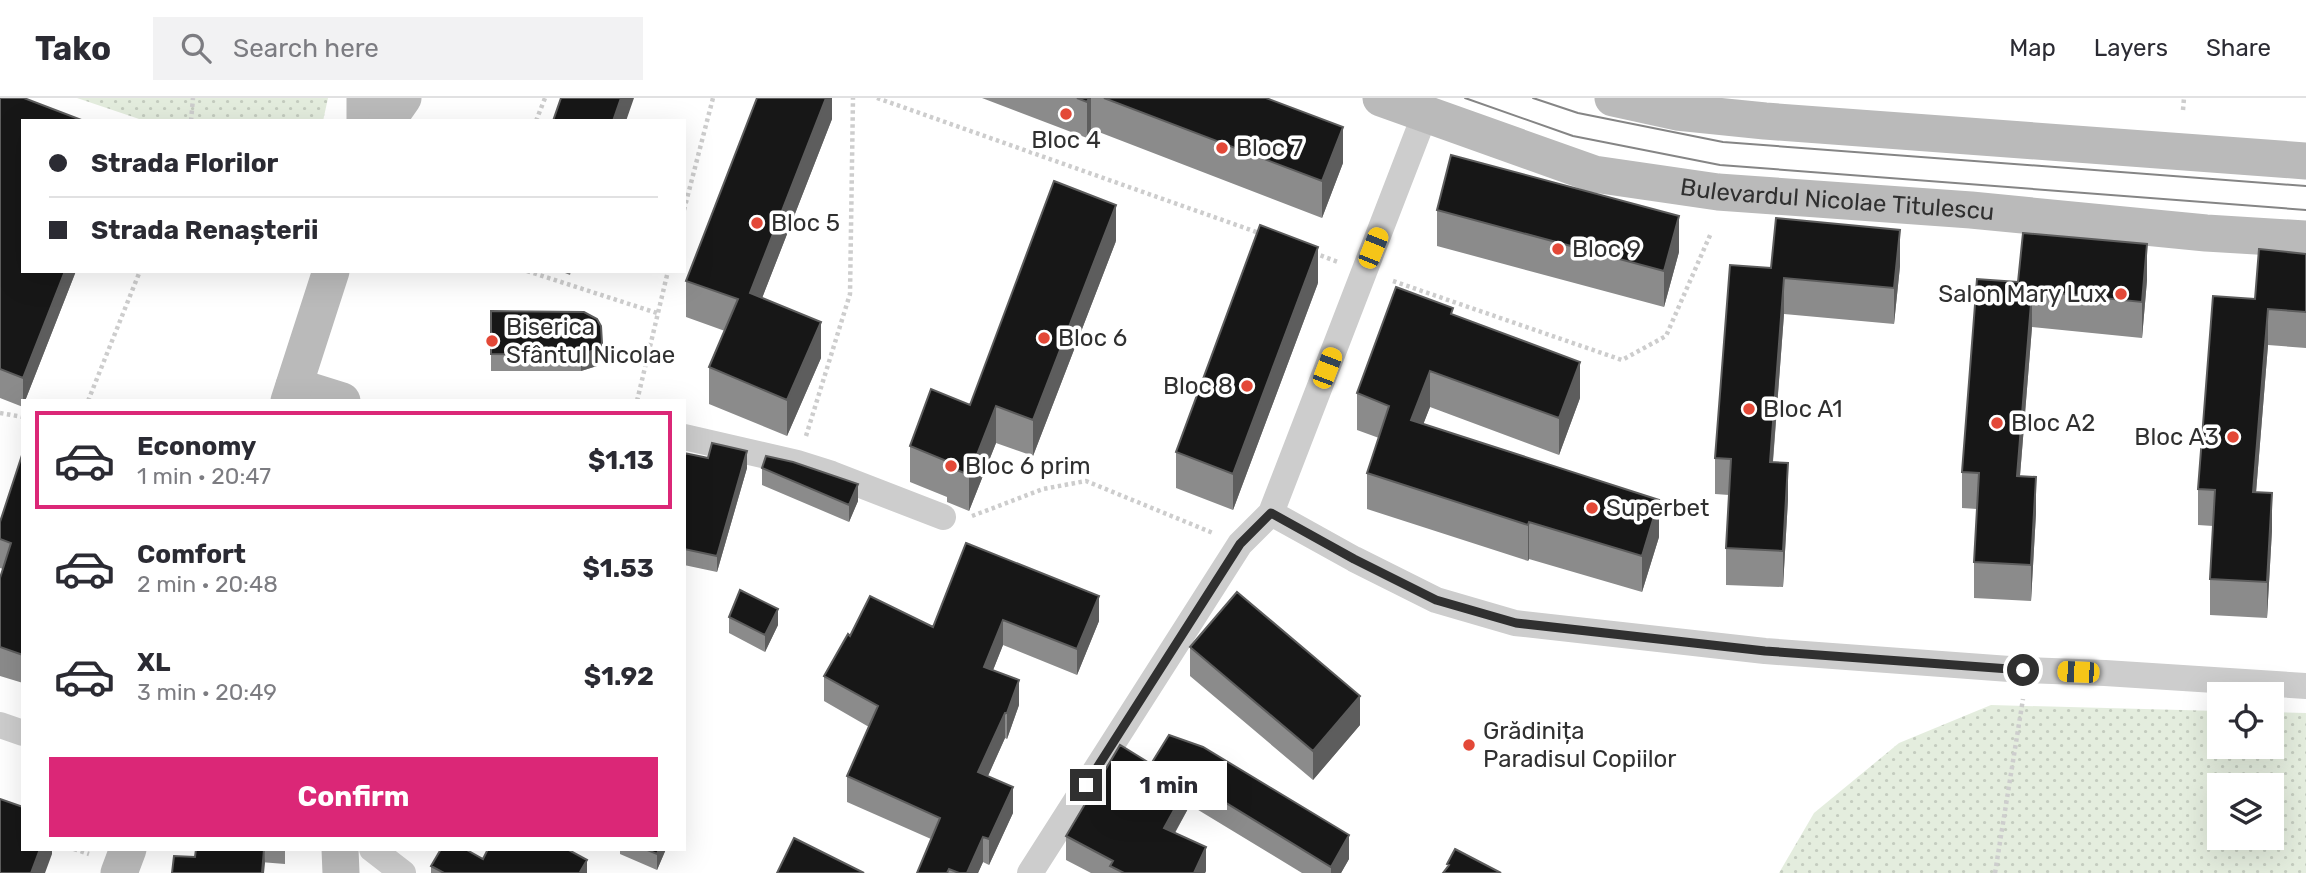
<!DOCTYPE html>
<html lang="en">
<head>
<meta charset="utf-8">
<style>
  body { margin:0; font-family:Rubik,sans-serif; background:#f2f2f3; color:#2b2b33; height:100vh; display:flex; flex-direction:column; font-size:26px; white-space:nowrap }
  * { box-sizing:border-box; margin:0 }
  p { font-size:23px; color:#7c7c81 }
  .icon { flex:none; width:38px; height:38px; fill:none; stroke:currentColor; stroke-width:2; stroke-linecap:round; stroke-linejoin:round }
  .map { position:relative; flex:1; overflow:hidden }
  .drawer { position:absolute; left:21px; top:301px; width:665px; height:452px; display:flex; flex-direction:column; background:#fff; border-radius:0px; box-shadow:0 7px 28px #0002 }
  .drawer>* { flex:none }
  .banner { position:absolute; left:21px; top:21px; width:665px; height:154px; border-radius:0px; box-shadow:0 7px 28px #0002; display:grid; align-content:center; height:154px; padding:0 28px; background:#fff }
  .controls { position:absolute; left:2207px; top:584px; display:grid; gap:14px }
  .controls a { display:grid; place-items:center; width:77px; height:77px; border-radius:0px; background:#fff; box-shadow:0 7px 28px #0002; font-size:35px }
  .end { position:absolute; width:32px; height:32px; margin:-16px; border:9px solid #303030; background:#fff; box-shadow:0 0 0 4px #fff }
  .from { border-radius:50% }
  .bubble { position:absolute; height:49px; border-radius:0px; background:#fff; box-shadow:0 7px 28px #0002; font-size:23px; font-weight:700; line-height:49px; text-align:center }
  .car { position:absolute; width:21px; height:42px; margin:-21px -10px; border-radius:9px; box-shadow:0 0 5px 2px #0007; background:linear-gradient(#f5c518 24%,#345 0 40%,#f5c518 0 76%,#345 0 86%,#f5c518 0) }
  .banner b { display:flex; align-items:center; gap:24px; height:66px; font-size:26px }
  .banner b+b { border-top:2px solid #e1e1e2 }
  .banner i { width:18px; height:18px; background:#2b2b33 }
  ul { padding:12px 0 0; list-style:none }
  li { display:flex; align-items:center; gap:21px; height:98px; margin:0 14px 10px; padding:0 14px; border:4px solid transparent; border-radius:0px }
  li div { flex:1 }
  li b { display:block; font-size:26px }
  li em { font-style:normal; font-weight:700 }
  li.on { border-color:#db2777 }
  li>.icon { width:63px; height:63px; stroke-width:1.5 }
  .primary-button { display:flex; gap:14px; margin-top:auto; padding:14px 28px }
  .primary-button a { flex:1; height:80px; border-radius:0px; background:#db2777; color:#fff; font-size:28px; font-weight:700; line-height:80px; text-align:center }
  header { display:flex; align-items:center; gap:42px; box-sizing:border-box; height:98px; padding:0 35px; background:#fff; border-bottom:2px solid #e1e1e2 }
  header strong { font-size:33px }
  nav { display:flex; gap:38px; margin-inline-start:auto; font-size:24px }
  .search { width:490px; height:63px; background:#f2f2f3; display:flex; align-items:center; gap:18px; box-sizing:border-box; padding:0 24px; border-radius:0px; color:#7c7c81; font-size:26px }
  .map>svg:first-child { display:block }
  .green { fill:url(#green-dots); fill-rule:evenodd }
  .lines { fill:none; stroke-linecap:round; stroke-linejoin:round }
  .path { stroke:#cdcdcd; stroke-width:4.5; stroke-dasharray:3.5 3.5; stroke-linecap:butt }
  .street { stroke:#cdcdcd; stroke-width:26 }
  .secondary { stroke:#bababa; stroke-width:37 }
  .tram { stroke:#858585; stroke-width:2 }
  .wall { fill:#8b8b8b }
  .shaded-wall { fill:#5d5d5d }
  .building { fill:#171717; stroke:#5d5d5d; stroke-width:2 }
  .route { stroke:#303030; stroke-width:9 }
  .poi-dot { fill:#e34837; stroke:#fff; stroke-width:2.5 }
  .labels { text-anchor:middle; stroke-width:7; stroke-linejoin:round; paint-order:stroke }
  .poi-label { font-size:24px; fill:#303030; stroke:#fff; text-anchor:start }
  .street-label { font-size:24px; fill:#303030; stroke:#fff }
</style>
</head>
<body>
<header>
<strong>Tako</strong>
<div class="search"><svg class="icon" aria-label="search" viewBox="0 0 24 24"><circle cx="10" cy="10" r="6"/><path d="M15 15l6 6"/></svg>Search here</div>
<nav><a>Map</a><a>Layers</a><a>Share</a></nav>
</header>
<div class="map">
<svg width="2306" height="775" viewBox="0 0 2306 775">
  <defs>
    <pattern id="green-dots" width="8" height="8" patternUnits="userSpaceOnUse" patternTransform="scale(1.75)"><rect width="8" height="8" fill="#e4edde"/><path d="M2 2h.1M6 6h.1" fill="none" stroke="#c4ccbf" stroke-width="1.8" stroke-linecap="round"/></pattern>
  </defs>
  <rect width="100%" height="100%" fill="#fff"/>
  <path class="green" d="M 77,0 L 328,0 L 323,23 L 145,23 Z
    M 1991,607 L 2219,613 L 2219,649 L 2272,649 L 2272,614 L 2306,615 L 2306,775 L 1779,775 L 1814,715 L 1899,645 ZM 2219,688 L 2272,688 L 2272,740 L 2219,740 Z"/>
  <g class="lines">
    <path class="path" d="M 877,0 L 1262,136
      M 2183,12 L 2184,0
      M 191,23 L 193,0
      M 536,23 L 545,0
      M 684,112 L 713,0
      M 1314,155 L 1338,164
      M 527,173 L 657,215
      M 1393,183 L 1622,262 L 1666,238 L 1711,135
      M 88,303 L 140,173
      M 637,303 L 668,173
      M 0,315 L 23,319
      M 806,338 L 850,196 L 853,0
      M 972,418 L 1043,391 L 1086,383 L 1213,435
      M 74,751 L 89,756
      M 1995,775 L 2023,601"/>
    <path class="street" d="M 684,339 L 797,365 L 832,376 L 943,419
      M 1271,415 L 1354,461 L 1436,502 L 1515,525 L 1765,553 L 2023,572 L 2105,575 L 2306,588
      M 0,627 L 23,635
      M 372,751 L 403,775
      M 1030,775 L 1240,446 L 1271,415 L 1425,16"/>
    <g class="secondary">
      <path d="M 365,0 L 365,23"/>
      <path id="s1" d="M 1381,0 L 1594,76 L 1718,94 L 1971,112 L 2206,135 L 2306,141"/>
      <path d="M 1613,0 L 1677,14 L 1765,23 L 2306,63"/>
      <path d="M 387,23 L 403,0"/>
      <path d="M 294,288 L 342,303"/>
      <path d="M 289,303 L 331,173"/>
      <path d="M 340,751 L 341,775"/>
      <path d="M 119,775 L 128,751"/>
    </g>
    <path class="tram" d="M 1465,0 L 1573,38 L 1720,67 L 2306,112
      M 1533,0 L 1578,15 L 1723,44 L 2306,88"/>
  </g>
  <path class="wall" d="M 0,0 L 23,173 L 76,173 L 25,303 L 23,303 L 23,309 L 0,300 Z
    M 832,0 L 832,21 L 762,200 L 821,260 L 787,338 L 709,306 L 709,269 L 725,233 L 686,219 L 686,183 Z
    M 982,0 L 1266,0 L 1343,65 L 1322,120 L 1091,31 L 1087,40 Z
    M 1437,112 L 1679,154 L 1664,209 L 1437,148 Z
    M 1116,143 L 1033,358 L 996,345 L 969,413 L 947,404 L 947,399 L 910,384 L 910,348 L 970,307 Z
    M 2306,156 L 2306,250 L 2268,247 L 2256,395 L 2272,432 L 2267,520 L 2210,517 L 2210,481 L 2213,428 L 2198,427 L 2198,391 L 2255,201 Z
    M 1900,168 L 1894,226 L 1784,216 L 1773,364 L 1788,401 L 1783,489 L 1726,487 L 1726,450 L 1729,397 L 1715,396 L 1715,360 L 1771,170 Z
    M 560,173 L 571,173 L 570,177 Z
    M 2147,182 L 2142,240 L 2032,229 L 2020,378 L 2036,415 L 2031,503 L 1974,500 L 1974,464 L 1977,411 L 1962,410 L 1962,374 L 2018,184 Z
    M 1318,185 L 1233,412 L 1176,390 L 1176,354 Z
    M 491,213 L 602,262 L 597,268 L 581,273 L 491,273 Z
    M 1453,217 L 1580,300 L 1559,357 L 1430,309 L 1423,326 L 1659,439 L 1642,494 L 1529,461 L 1528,463 L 1367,411 L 1367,375 L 1379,340 L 1357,332 L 1357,295 Z
    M 23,354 L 23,585 L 0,578 L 0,480 L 3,471 L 0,470 L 0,424 Z
    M 684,355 L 747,370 L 717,474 L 684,467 Z
    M 762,370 L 858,403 L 849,424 L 762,387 Z
    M 966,445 L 1099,523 L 1077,577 L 1003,547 L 993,572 L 1019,607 L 1007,641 L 1005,640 L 988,678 L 1013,715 L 989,767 L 983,764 L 978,775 L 917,775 L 931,741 L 847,704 L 847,678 L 869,629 L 824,603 L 824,578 L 850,538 L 933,529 Z
    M 729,519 L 778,527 L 765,554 L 729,535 Z
    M 1190,549 L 1360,627 L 1313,682 L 1190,578 Z
    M 1169,637 L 1349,761 L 1341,775 L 1302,775 L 1190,707 L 1175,735 L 1206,773 L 1205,775 L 1091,775 L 1066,762 L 1066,738 L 1151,666 Z
    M 196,751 L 285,751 L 285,766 L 195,759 Z
    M 620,751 L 666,751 L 657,772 L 620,756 Z
    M 483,761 L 587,775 L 431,775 L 431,768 Z"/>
  <path class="shaded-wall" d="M 621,0 L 634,0 L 626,23 L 613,23 Z
    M 826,0 L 832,0 L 832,21 L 750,231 L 750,195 Z
    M 1089,0 L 1091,0 L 1091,31 L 1087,40 L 1087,4 Z
    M 1343,29 L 1343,65 L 1322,120 L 1322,83 Z
    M 1116,107 L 1116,143 L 1033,358 L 1033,322 Z
    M 1679,118 L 1679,154 L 1664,209 L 1664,173 Z
    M 1900,132 L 1900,168 L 1894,226 L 1894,190 Z
    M 2147,146 L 2147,182 L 2142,240 L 2142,204 Z
    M 1318,149 L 1318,185 L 1233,412 L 1233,376 Z
    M 65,173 L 76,173 L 25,303 L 23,303 L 23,280 Z
    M 1784,180 L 1784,216 L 1770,400 L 1770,364 Z
    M 2032,193 L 2032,229 L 2017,414 L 2017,378 Z
    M 2268,211 L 2268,247 L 2253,431 L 2253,394 Z
    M 821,224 L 821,260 L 787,338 L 787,302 Z
    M 602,245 L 602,262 L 597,268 L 581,273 L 581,257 Z
    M 1580,264 L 1580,300 L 1559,357 L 1559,320 Z
    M 1430,273 L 1430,309 L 1411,358 L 1411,322 Z
    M 996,308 L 996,345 L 969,413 L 969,377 Z
    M 747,353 L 747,370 L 717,474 L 717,458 Z
    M 1788,365 L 1788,401 L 1783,489 L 1783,453 Z
    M 2036,379 L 2036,415 L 2031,503 L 2031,467 Z
    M 858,386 L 858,403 L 849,424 L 849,407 Z
    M 2272,395 L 2272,432 L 2267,520 L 2267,484 Z
    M 1659,402 L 1659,439 L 1642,494 L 1642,458 Z
    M 1529,424 L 1529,461 L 1528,463 L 1528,427 Z
    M 1099,498 L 1099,523 L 1077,577 L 1077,551 Z
    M 778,511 L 778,527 L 765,554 L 765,537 Z
    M 1003,522 L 1003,547 L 984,595 L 984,569 Z
    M 1019,582 L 1019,607 L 1007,641 L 1007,615 Z
    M 1360,598 L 1360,627 L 1313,682 L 1313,653 Z
    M 1005,615 L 1005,640 L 978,700 L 978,674 Z
    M 1190,683 L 1190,707 L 1164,754 L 1164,730 Z
    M 1013,689 L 1013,715 L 989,767 L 989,741 Z
    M 686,692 L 686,708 L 684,711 L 684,695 Z
    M 1349,737 L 1349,761 L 1341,775 L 1331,775 L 1331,769 Z
    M 983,739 L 983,764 L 978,775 L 967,775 Z
    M 1206,749 L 1206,773 L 1205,775 L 1194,775 Z
    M 40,751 L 52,751 L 52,756 L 45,775 L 31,775 Z
    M 264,751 L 265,765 L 264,775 L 262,775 Z
    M 659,751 L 666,751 L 657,772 L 657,756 Z
    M 587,762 L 587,775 L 580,775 Z"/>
  <path class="building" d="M 0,0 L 24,0 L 84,23 L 23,23 L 23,173 L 65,173 L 23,280 L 0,271 Z
    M 561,0 L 621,0 L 613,23 L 553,23 Z
    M 757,0 L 826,0 L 750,195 L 821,224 L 787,302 L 709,269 L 738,201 L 686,183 Z
    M 1077,0 L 1089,0 L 1087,4 Z
    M 1104,0 L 1266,0 L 1343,29 L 1322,83 Z
    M 1451,57 L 1679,118 L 1664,173 L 1437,112 Z
    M 1054,83 L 1116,107 L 1033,322 L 996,308 L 969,377 L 947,368 L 949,364 L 910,348 L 931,291 L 970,307 Z
    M 1776,120 L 1900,132 L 1894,190 L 1784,180 L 1770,364 L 1788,365 L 1783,453 L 1726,450 L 1731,361 L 1715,360 L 1730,167 L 1771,170 Z
    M 1260,127 L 1318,149 L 1233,376 L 1176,354 Z
    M 2023,135 L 2147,146 L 2142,204 L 2032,193 L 2017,378 L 2036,379 L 2031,467 L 1974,464 L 1979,375 L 1962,374 L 1977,181 L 2018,184 Z
    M 2259,151 L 2306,156 L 2306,214 L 2268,211 L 2253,394 L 2272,395 L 2267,484 L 2210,481 L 2215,392 L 2198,391 L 2213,198 L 2255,201 Z
    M 1396,189 L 1453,210 L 1451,216 L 1580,264 L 1559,320 L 1430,273 L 1411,322 L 1659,402 L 1642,458 L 1529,424 L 1528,427 L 1367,375 L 1389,308 L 1357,295 Z
    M 491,213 L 584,214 L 597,221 L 601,228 L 602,245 L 597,251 L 581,257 L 491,256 Z
    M 712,345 L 747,353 L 717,458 L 684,451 L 684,355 L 708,360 Z
    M 23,354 L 23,557 L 0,549 L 0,480 L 11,445 L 0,441 L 0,424 Z
    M 766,358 L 793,364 L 858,386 L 849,407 L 762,370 Z
    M 966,445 L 1099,498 L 1077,551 L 1003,522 L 984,569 L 1019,582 L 1007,615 L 1005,615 L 978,674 L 1013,689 L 989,741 L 983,739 L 967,775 L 959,775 L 949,771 L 947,775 L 917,775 L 940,720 L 847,678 L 878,608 L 824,578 L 848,536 L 850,538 L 870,498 L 933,529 Z
    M 740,492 L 778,511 L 765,537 L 729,519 Z
    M 1237,494 L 1360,598 L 1313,653 L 1190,549 Z
    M 1169,637 L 1203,649 L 1349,737 L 1331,769 L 1190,683 L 1164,730 L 1206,749 L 1194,775 L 1124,775 L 1110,768 L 1113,763 L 1066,738 L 1120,647 L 1151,666 Z
    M 0,701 L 23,709 L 23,751 L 40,751 L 31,775 L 0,775 Z
    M 794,740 L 864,775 L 777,775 Z
    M 196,751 L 264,751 L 262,775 L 172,775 L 174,758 L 195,759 Z
    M 441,751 L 465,751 L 483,761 L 488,751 L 567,751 L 587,762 L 580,774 L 582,775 L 444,775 L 431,768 Z
    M 645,751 L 659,751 L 657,756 Z
    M 1455,751 L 1501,775 L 1443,775 L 1449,767 L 1447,766 Z"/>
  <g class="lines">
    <path class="route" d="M 1086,687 L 1240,446 L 1271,415 L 1354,461 L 1436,502 L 1516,525 L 1765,553 L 2023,572"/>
  </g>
  <g class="poi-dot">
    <circle cx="1066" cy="16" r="7"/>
    <circle cx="1222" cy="50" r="7"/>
    <circle cx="757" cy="125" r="7"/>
    <circle cx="1558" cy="151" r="7"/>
    <circle cx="2121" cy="196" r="7"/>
    <circle cx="1044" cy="240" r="7"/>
    <circle cx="492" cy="243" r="7"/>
    <circle cx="1247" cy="288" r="7"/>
    <circle cx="1749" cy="311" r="7"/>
    <circle cx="1997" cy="325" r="7"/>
    <circle cx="2233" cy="339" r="7"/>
    <circle cx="951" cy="368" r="7"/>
    <circle cx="1592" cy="410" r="7"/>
    <circle cx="1469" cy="647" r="7"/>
  </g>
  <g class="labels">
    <g class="poi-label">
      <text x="1066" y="50" text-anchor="middle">Bloc 4</text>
      <text x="1236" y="58">Bloc 7</text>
      <text x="771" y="133">Bloc 5</text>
      <text x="1572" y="159">Bloc 9</text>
      <text x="2107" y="204" text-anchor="end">Salon Mary Lux</text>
      <text x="506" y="237">Biserica<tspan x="506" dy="28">Sfântul Nicolae</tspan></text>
      <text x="1058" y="248">Bloc 6</text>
      <text x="1233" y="296" text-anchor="end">Bloc 8</text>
      <text x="1763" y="319">Bloc A1</text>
      <text x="2011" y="333">Bloc A2</text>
      <text x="2219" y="347" text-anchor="end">Bloc A3</text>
      <text x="965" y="376">Bloc 6 prim</text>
      <text x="1606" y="418">Superbet</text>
      <text x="1483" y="641">Grădinița<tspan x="1483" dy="28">Paradisul Copiilor</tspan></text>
    </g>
    <g class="street-label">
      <text dy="8" stroke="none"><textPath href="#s1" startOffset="471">Bulevardul Nicolae Titulescu</textPath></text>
    </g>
  </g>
</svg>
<div class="controls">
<a><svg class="icon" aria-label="locate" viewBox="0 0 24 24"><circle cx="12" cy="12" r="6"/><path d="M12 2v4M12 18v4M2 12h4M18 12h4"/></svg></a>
<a><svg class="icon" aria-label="layers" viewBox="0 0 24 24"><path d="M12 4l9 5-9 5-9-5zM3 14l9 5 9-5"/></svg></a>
</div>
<i class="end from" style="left:2023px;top:572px"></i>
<i class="end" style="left:1086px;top:687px"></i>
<div class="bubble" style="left:1111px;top:663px;width:116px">1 min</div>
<i class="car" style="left:1373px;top:150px;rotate:22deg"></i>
<i class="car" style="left:1327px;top:270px;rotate:21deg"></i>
<i class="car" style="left:2078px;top:574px;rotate:272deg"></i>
<div class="banner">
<b><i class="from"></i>Strada Florilor</b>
<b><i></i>Strada Renașterii</b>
</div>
<section class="drawer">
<ul>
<li class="on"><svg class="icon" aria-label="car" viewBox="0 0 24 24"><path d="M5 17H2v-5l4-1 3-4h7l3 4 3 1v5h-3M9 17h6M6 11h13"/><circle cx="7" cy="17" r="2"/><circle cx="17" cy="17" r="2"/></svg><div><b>Economy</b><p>1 min · 20:47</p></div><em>$1.13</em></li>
<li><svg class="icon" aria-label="car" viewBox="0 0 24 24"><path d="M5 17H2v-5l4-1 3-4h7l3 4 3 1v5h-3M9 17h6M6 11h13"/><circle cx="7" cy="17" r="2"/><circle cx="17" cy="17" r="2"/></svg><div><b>Comfort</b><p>2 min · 20:48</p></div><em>$1.53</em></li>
<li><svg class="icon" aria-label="car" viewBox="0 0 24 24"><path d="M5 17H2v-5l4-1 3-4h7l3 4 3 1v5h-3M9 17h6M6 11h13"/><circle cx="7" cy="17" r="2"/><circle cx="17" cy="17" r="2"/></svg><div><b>XL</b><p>3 min · 20:49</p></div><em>$1.92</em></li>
</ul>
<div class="primary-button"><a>Confirm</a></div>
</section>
</div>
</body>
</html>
